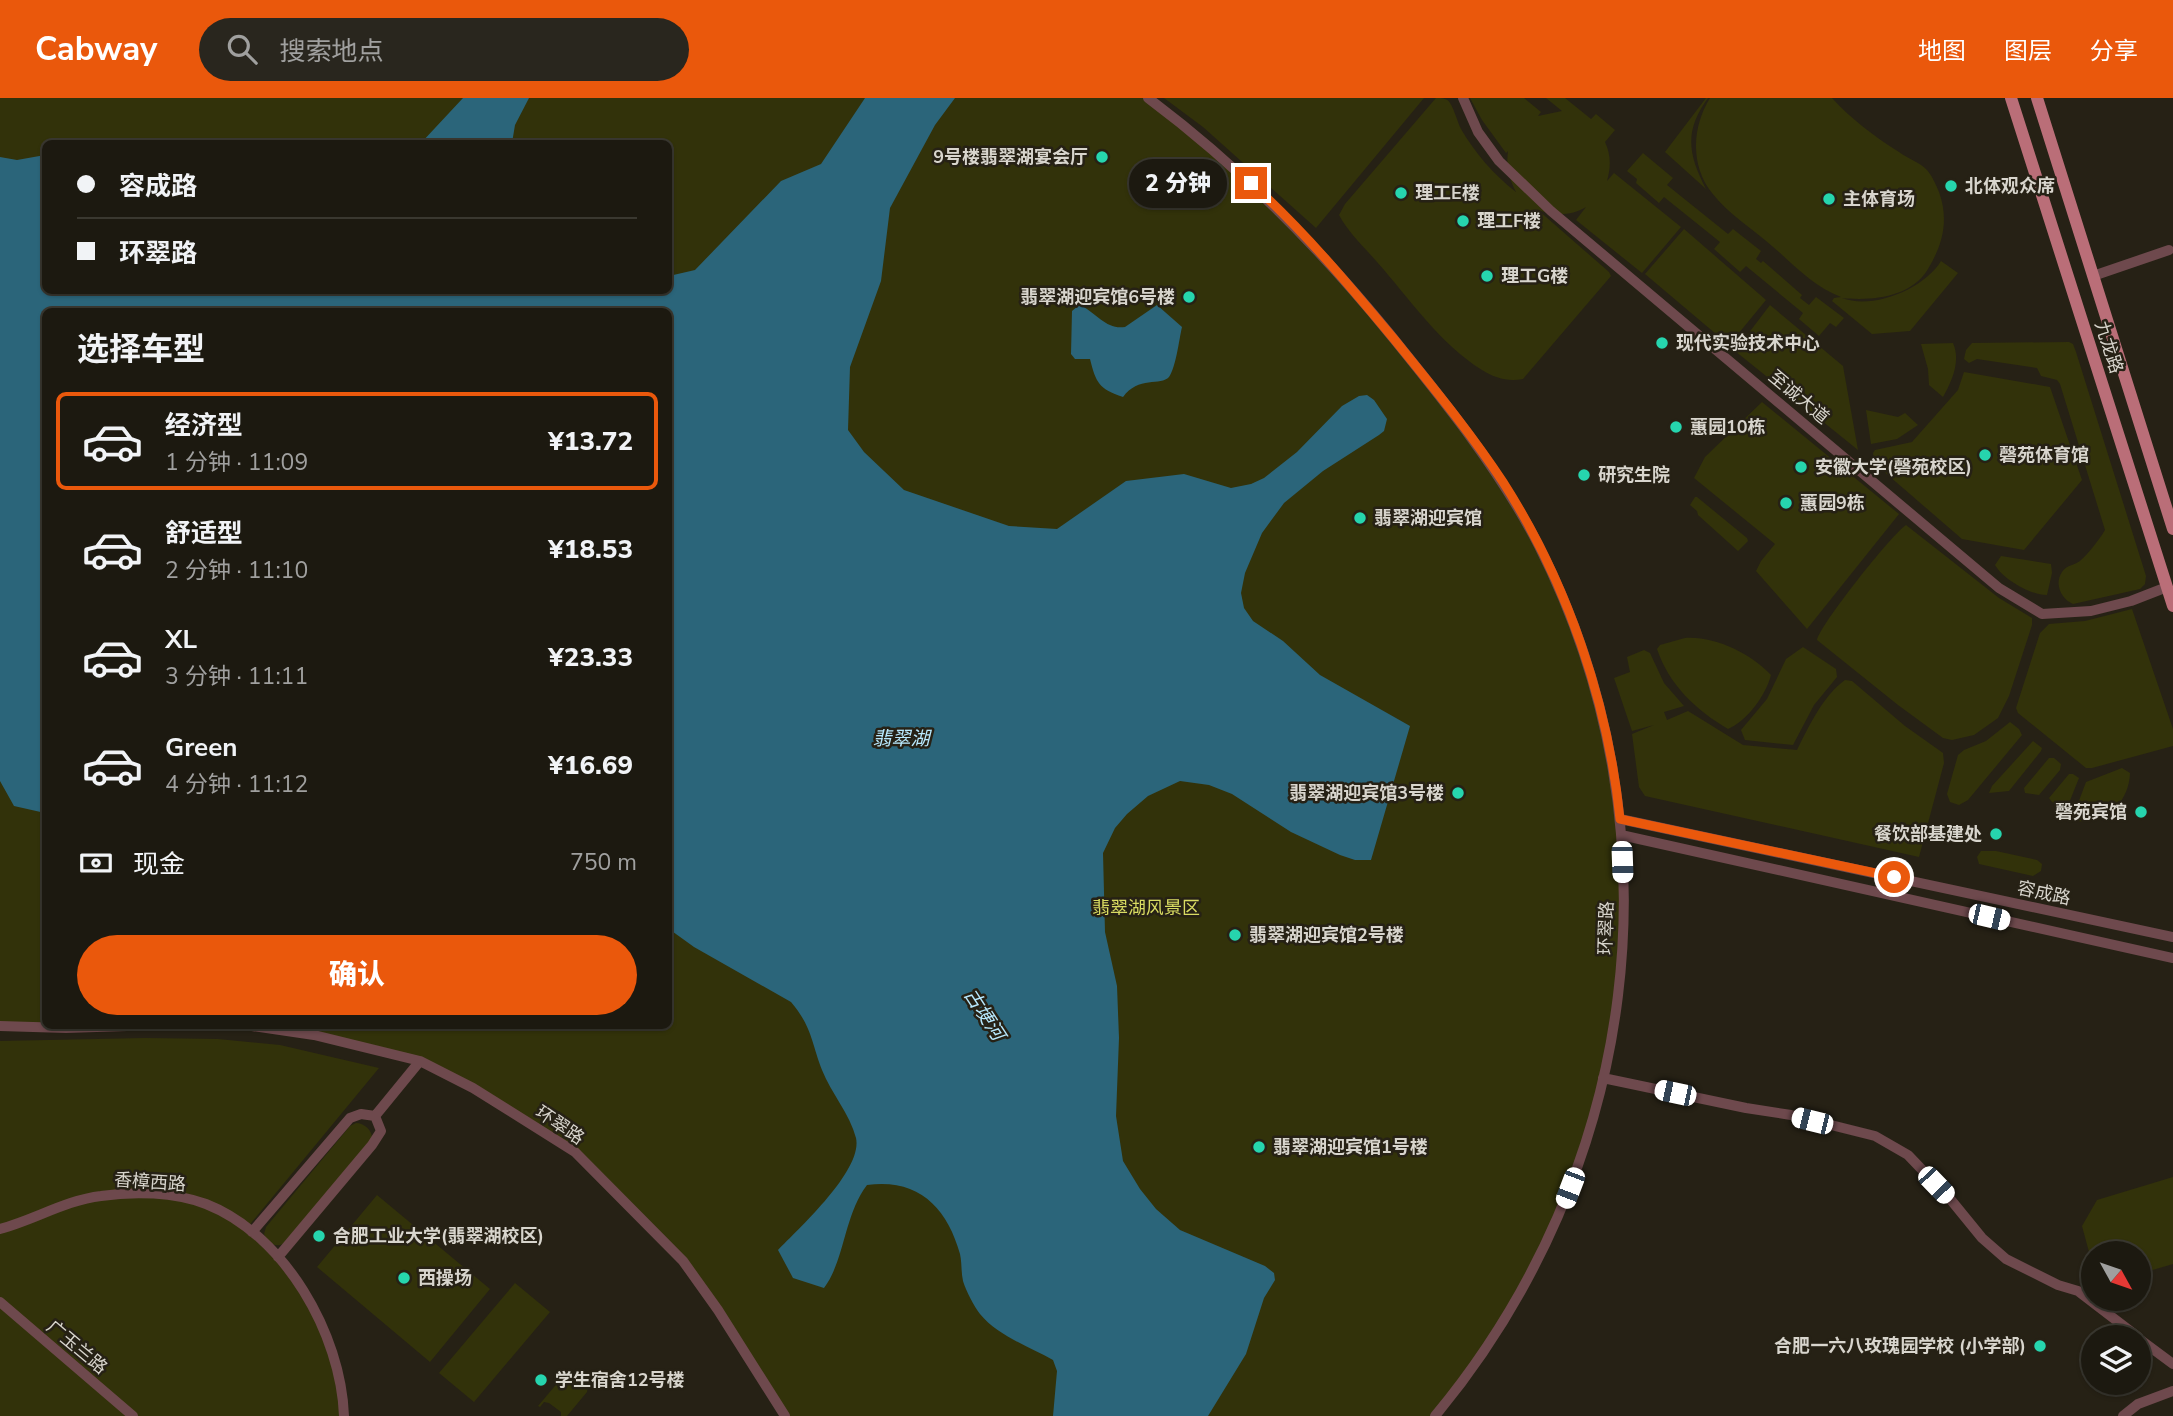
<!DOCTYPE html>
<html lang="zh">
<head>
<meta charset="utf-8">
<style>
  body { margin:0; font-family:"Nunito Sans","Noto Sans SC",sans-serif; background:#29261e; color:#f1f3f6; height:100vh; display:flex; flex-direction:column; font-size:26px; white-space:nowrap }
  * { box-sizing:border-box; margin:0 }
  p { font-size:23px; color:#a0a09f }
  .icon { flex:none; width:38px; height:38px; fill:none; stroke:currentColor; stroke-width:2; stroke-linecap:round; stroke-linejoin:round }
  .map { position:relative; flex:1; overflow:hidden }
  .sheet { position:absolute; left:42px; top:210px; width:630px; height:721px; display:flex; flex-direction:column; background:#1c1910; border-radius:10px; box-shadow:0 2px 5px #0004,0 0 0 2px #3a3830 }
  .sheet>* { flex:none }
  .hud { position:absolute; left:42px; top:42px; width:630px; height:154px; border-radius:10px; box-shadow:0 2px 5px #0004,0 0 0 2px #3a3830; display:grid; align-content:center; height:154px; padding:0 35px; background:#1c1910 }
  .needle { width:46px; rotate:130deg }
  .buttons { position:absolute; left:2081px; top:1143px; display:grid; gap:14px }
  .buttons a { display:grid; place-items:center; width:70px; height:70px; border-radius:50%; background:#1c1910; box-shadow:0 2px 5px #0004,0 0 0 2px #3a3830; font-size:35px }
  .end { position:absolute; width:32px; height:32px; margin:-16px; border:9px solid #ea580c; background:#fff; box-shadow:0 0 0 4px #fff }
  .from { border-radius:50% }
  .bubble { position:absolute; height:49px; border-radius:24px; background:#1c1910; box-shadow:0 2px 5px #0004,0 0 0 2px #3a3830; font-size:23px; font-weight:800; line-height:49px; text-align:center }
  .car { position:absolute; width:21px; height:42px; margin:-21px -10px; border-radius:9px; box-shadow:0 0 5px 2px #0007; background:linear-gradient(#fff 24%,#345 0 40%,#fff 0 76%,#345 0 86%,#fff 0) }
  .hud b { display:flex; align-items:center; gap:24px; height:66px; font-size:26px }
  .hud b+b { border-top:2px solid #3a3830 }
  .hud i { width:18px; height:18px; background:#f1f3f6 }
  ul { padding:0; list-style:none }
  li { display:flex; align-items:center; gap:21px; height:98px; margin:0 14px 10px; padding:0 21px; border:4px solid transparent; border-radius:10px }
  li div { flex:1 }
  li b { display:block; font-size:26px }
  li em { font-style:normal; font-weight:800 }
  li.current { border-color:#ea580c }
  li>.icon { width:63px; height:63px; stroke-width:1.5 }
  h2 { padding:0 35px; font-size:32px; line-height:84px }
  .pay { display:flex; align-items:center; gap:18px; height:77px; padding:0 35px; font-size:26px }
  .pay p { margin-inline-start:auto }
  .button { display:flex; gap:14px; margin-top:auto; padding:14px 35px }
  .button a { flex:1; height:80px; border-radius:42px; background:#ea580c; color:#fff; font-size:28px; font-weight:800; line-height:80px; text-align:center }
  header { display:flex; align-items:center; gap:42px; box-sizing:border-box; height:98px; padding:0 35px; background:#ea580c; color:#fff }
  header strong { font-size:33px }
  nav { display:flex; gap:38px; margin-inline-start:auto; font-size:24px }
  .search { width:490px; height:63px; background:#29261e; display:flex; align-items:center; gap:18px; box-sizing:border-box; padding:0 24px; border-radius:38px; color:#a0a09f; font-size:26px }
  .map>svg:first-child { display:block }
  .green { fill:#32320a; fill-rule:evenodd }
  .water { fill:#2b657a }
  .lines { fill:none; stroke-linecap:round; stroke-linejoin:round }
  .minor { stroke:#6e494d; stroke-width:10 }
  .major { stroke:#ba6e78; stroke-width:12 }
  .route { stroke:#ea580c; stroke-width:9 }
  .poi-dot { fill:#26d5ae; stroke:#262115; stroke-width:2.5 }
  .labels { text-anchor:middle; stroke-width:5; stroke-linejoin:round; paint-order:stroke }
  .poi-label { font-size:18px; font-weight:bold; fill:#d8d5cd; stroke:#262115; text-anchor:start }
  .street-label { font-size:18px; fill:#d8d5cd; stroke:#262115 }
  .park-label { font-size:18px; fill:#d9dc62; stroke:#262115 }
  .water-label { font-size:19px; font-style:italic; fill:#b8e9fe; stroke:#262115 }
</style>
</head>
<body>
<header>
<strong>Cabway</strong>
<div class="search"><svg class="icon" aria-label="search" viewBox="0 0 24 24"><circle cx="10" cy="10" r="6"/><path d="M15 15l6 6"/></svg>搜索地点</div>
<nav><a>地图</a><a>图层</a><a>分享</a></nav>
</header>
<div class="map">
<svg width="2173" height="1318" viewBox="0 0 2173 1318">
  <rect width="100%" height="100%" fill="#262115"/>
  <path class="green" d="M 0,0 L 1148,0 L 1315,149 L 1504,387 L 1572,525 L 1617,688 L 1622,851 L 1595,1012 L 1530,1179 L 1435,1318 L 785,1318 L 683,1163 L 575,1054 L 420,963 L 252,928 L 668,928 L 668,214 L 46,214 L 46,928 L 0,928 ZM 46,46 L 668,46 L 668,192 L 46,192 Z
    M 1164,0 L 1424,0 L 1316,130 L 1203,29 Z
    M 1436,0 C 1442,0 1447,0 1450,5 C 1455,13 1457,23 1461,31 C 1475,55 1494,77 1516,94 C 1509,80 1506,69 1508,53 L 1506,55 L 1482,22 L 1470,0 L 1524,0 L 1541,14 L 1538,18 L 1562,13 L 1546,0 L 1565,0 L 1591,21 L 1596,16 L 1615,32 L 1605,44 C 1611,57 1611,69 1607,83 L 1614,75 L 1681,129 L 1642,175 L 1576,122 L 1586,109 C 1571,118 1554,118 1538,112 L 1609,174 L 1611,178 L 1523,281 C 1508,284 1495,280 1482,272 C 1440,246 1409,200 1377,164 C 1364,149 1348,134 1339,117 L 1345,106 Z
    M 1706,0 L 1708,0 C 1684,33 1688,56 1706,91 L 1665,54 Z
    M 1710,0 L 1832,0 C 1851,21 1875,39 1899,54 C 1907,60 1919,64 1926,71 C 1932,77 1936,87 1939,94 C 1949,122 1943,146 1928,171 C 1911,200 1870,203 1842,200 C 1873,212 1924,191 1941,163 L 1958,175 L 1910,233 L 1872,236 L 1832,203 L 1834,200 L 1841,199 C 1814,189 1793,166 1772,148 C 1753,131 1728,116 1712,95 C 1690,67 1692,29 1710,0 Z
    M 1643,55 L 1673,80 L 1667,87 L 1728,136 L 1733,131 L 1761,153 L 1756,161 L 1761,165 L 1763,163 L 1802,197 L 1800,200 L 1809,207 L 1816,199 L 1844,220 L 1836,229 L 1830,225 L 1819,238 L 1799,221 L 1803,215 L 1746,168 L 1740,174 L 1714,151 L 1720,144 L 1664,99 L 1659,105 L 1636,85 L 1637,81 L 1627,73 Z
    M 1684,131 L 1766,202 L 1729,247 L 1645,176 Z
    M 1770,207 L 1843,268 L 1858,352 L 1735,253 Z
    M 2069,244 L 2073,246 L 2076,254 L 2146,478 L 2145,486 L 2140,491 L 2073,506 C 2061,501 2054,486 2062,474 C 2066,467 2075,467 2080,463 C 2089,455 2099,442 2105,432 L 2060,286 L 2057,282 L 2041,278 L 2037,270 L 1977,261 L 1969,265 L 1964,261 L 1966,252 L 1972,245 Z
    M 1953,245 C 1961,263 1952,283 1943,299 L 1929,287 L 1928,271 L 1921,246 Z
    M 1964,274 L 2050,289 L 2082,382 L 2024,452 L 1962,441 L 1874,365 L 1873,355 L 1875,352 L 1912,344 L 1958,292 Z
    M 1762,304 L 1899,416 L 1807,531 L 1756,473 L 1761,463 L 1775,446 L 1694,380 L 1705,359 Z
    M 1866,312 L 1898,319 L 1905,315 L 1918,327 L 1897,341 L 1871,346 Z
    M 1695,399 L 1697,399 L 1747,440 L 1748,443 L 1738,453 L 1698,417 L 1697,413 L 1690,407 Z
    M 1906,427 L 1999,500 L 2032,520 L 2032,527 L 2009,598 L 1998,620 L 1974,637 L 1952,642 L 1943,640 L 1898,607 L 1817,542 C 1820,527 1891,437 1906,427 Z
    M 2001,458 L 2051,466 L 2052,475 L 2047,497 C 2030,497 2003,481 1995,467 Z
    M 2132,511 L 2173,631 L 2173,648 L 2092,670 L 2086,670 L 2018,615 L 2016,610 L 2040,535 L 2049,526 L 2085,523 Z
    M 1685,540 C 1715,538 1750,555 1771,577 C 1766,597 1747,623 1728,631 C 1696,612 1669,587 1657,551 L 1660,547 Z
    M 1803,549 L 1836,571 L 1837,579 L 1814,607 L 1793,647 L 1745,642 L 1741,632 L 1767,601 L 1786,561 Z
    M 1644,552 L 1650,555 L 1664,585 L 1684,608 L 1664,614 L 1667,622 L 1688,613 L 1743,647 L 1797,652 C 1809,628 1823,598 1845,582 L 1852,583 L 1905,628 L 1943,655 L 1944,665 L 1919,759 L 1645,698 L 1639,689 L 1632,636 L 1654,627 L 1632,633 L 1614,580 L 1630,574 L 1627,559 Z
    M 2010,624 L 2019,631 L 2022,637 L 1968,702 L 1959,707 L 1950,704 L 1947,696 L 1958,657 L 1964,652 L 1986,643 Z
    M 2033,643 L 2042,650 L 2041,653 L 2009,693 L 1989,695 L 1992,688 Z
    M 2049,660 L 2054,660 L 2061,666 L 2060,672 L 2039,697 L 2025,695 L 2024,690 Z
    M 2122,670 L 2130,675 C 2129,704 2106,727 2077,723 L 2074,716 L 2086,684 Z
    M 2069,676 L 2073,676 L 2079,680 L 2069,705 L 2063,709 L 2052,704 L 2049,700 Z
    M 1981,753 L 1996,753 L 2037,762 L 2042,766 L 2041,773 L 2033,778 L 1979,766 L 1977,759 Z
    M 145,940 L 218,941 L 280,947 L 379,970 L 247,1130 L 307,1198 L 335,1257 L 344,1318 L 0,1318 L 0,943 Z
    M 356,1025 C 364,1025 372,1032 372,1040 L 283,1146 C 274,1150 267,1144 264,1136 L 266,1129 L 350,1028 Z
    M 2173,1079 L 2173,1166 L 2139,1176 L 2138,1155 L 2093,1155 L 2092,1165 L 2082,1128 L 2097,1102 Z
    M 377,1097 L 490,1191 L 430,1264 L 317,1169 Z
    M 515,1185 L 550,1214 L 474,1304 L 439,1275 Z
    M 571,1274 L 588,1288 L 587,1294 L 567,1318 L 561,1318 L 561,1314 L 549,1305 L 544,1304 L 540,1309 L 538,1308 L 565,1276 Z"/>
  <path class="water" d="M 463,0 L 529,0 L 515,27 L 512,45 L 421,45 Z
    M 865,0 L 955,0 L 935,27 L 890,110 L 881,183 L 850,269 L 848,332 L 864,354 L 904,392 L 1009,428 L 1057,431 L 1126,383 L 1184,376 L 1231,390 L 1251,386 L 1264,380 L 1297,354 L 1342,308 L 1359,298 L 1367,297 L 1374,302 L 1387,321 L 1384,333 L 1379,337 L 1323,373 L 1284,405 L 1262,435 L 1245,475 L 1241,495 L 1244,510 L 1253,523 L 1283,543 L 1320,577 L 1410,628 L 1371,762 L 1355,762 L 1340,757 L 1291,734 L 1232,696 L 1209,687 L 1180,683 L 1148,698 L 1127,716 L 1115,730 L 1103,755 L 1105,834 L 1117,888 L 1119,940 L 1116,1018 L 1123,1063 L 1140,1091 L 1156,1111 L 1180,1132 L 1265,1168 L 1274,1175 L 1275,1182 L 1264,1200 L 1246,1256 L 1208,1318 L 1053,1318 L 1057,1273 L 1053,1262 C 1030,1249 998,1238 980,1216 C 974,1208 966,1193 963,1183 C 961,1174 962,1165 960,1156 C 947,1109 918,1080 867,1087 C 844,1117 845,1162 824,1190 L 793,1180 L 778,1152 C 799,1130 863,1072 856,1040 C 850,1016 831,995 822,972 C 811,943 812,929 791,904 L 694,849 L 669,831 L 668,214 L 46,214 L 45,715 L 14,708 L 0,683 L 0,59 L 17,62 L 45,57 L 46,192 L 668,192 L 669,178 L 695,172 L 781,83 L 821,66 Z
    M 1157,207 L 1182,229 C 1179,242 1176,269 1169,279 C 1161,288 1138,278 1123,299 C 1099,291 1096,285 1090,261 L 1075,261 L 1071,256 L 1072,213 L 1078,208 L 1082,208 C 1097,216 1107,232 1125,229 Z"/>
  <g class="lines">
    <path class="minor" d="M 1148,0 C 1239,68 1317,147 1389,235 C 1444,303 1499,370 1539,448 C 1684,735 1639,1072 1435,1318
      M 1463,0 L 1478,34 L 1499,63 L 1551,113 L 1999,490 L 2042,516 L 2091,513 L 2131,503 L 2167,489
      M 2093,178 L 2169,152
      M 1620,721 L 2173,839
      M 1621,737 L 2173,860
      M 0,928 L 66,930 L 127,928
      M 252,928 L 314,937 L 420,963 L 473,990 L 575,1054 L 683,1163 L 718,1212 L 785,1318
      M 1603,980 L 1746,1010 L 1791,1017 L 1875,1038 L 1908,1057 L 1951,1102 L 1982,1140 L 2006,1161 L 2058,1187 L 2078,1193 L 2138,1239
      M 0,1131 C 34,1122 66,1102 101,1098 C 134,1093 174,1094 206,1106 C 285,1137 341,1236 344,1318
      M 252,1134 L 350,1020 L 361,1016 L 375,1018
      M 278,1159 L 372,1047 L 381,1033 L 375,1018 L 420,963
      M 0,1204 L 133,1318
      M 2138,1240 L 2173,1266
      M 2123,1318 L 2138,1306 L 2173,1293"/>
    <path class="major" d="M 2011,0 L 2173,508
      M 2037,0 L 2173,431"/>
  </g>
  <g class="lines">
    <path class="route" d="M 1251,85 C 1304,133 1349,187 1394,241 C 1432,288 1470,334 1503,384 C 1567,484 1608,604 1620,721 L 1894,779"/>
  </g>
  <g class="poi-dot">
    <circle cx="1102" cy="59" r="7"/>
    <circle cx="1951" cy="88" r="7"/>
    <circle cx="1401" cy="95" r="7"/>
    <circle cx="1829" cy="101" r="7"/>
    <circle cx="1463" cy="123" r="7"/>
    <circle cx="1487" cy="178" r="7"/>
    <circle cx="1189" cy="199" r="7"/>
    <circle cx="1662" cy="245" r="7"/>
    <circle cx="1676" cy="329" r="7"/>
    <circle cx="1985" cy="357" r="7"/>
    <circle cx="1801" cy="369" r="7"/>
    <circle cx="1584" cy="377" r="7"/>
    <circle cx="1786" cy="405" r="7"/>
    <circle cx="1360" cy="420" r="7"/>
    <circle cx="1458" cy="695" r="7"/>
    <circle cx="2141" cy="714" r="7"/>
    <circle cx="1996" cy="736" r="7"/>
    <circle cx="1235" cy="837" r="7"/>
    <circle cx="1259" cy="1049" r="7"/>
    <circle cx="319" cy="1138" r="7"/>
    <circle cx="404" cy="1180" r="7"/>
    <circle cx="2040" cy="1248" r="7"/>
    <circle cx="541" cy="1282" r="7"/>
  </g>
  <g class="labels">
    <g class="poi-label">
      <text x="1088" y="65" text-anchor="end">9号楼翡翠湖宴会厅</text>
      <text x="1965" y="94">北体观众席</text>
      <text x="1415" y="101">理工E楼</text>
      <text x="1843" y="107">主体育场</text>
      <text x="1477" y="129">理工F楼</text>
      <text x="1501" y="184">理工G楼</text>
      <text x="1175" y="205" text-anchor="end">翡翠湖迎宾馆6号楼</text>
      <text x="1676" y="251">现代实验技术中心</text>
      <text x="1690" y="335">蕙园10栋</text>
      <text x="1999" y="363">磬苑体育馆</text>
      <text x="1815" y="375">安徽大学(磬苑校区)</text>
      <text x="1598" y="383">研究生院</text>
      <text x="1800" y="411">蕙园9栋</text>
      <text x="1374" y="426">翡翠湖迎宾馆</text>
      <text x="1444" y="701" text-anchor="end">翡翠湖迎宾馆3号楼</text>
      <text x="2127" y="720" text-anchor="end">磬苑宾馆</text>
      <text x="1982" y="742" text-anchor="end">餐饮部基建处</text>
      <text x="1249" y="843">翡翠湖迎宾馆2号楼</text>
      <text x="1273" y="1055">翡翠湖迎宾馆1号楼</text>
      <text x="333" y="1144">合肥工业大学(翡翠湖校区)</text>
      <text x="418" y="1186">西操场</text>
      <text x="2026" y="1254" text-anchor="end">合肥一六八玫瑰园学校 (小学部)</text>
      <text x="555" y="1288">学生宿舍12号楼</text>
    </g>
    <g class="street-label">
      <text transform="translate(2109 249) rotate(72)" y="6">九龙路</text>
      <text transform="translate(1799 299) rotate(40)" y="6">至诚大道</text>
      <text transform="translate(2044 795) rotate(12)" y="6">容成路</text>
      <text transform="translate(1606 830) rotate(-88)" y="6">环翠路</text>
      <text transform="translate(560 1027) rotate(34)" y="6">环翠路</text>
      <text transform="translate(150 1084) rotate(4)" y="6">香樟西路</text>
      <text transform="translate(77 1249) rotate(40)" y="6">广玉兰路</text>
    </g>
    <g class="park-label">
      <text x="1146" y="816">翡翠湖风景区</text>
    </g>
    <g class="water-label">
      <text x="901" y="647">翡翠湖</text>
      <text transform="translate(985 916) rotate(57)" y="7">古埂河</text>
    </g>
  </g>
</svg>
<div class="buttons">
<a><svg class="needle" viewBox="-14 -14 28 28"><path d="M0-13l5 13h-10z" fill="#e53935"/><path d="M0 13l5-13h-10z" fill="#a0a09f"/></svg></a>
<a><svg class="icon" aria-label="layers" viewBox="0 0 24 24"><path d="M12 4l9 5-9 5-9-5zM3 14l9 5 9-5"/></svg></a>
</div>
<i class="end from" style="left:1894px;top:779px"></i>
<i class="end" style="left:1251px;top:85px"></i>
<div class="bubble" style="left:1129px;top:61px;width:98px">2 分钟</div>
<i class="car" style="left:1622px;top:764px;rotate:178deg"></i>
<i class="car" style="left:1989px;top:819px;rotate:103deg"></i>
<i class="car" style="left:1675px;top:995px;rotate:282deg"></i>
<i class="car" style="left:1812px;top:1023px;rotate:284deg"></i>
<i class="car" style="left:1936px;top:1087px;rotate:136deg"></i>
<i class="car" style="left:1570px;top:1090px;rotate:201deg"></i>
<div class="hud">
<b><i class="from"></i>容成路</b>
<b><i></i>环翠路</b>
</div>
<section class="sheet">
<h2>选择车型</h2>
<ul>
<li class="current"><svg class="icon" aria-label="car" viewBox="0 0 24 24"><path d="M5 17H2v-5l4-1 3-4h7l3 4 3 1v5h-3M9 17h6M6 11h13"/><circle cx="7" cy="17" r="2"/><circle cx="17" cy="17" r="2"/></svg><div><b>经济型</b><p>1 分钟 · 11:09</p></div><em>¥13.72</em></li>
<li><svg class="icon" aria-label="car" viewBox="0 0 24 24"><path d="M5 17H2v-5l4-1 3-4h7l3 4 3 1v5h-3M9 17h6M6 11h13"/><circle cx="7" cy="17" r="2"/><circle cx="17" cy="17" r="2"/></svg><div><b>舒适型</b><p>2 分钟 · 11:10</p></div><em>¥18.53</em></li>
<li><svg class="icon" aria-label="car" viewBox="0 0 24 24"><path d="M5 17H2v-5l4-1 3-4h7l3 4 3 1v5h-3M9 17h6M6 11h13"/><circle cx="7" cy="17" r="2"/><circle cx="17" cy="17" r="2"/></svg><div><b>XL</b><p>3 分钟 · 11:11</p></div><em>¥23.33</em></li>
<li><svg class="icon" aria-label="car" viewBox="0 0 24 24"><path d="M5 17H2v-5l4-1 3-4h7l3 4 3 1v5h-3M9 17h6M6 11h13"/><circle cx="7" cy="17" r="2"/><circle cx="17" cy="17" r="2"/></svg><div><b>Green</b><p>4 分钟 · 11:12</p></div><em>¥16.69</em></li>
</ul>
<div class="pay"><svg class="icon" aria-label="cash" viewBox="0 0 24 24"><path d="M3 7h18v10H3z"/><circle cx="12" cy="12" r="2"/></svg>现金<p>750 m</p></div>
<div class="button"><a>确认</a></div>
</section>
</div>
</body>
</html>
